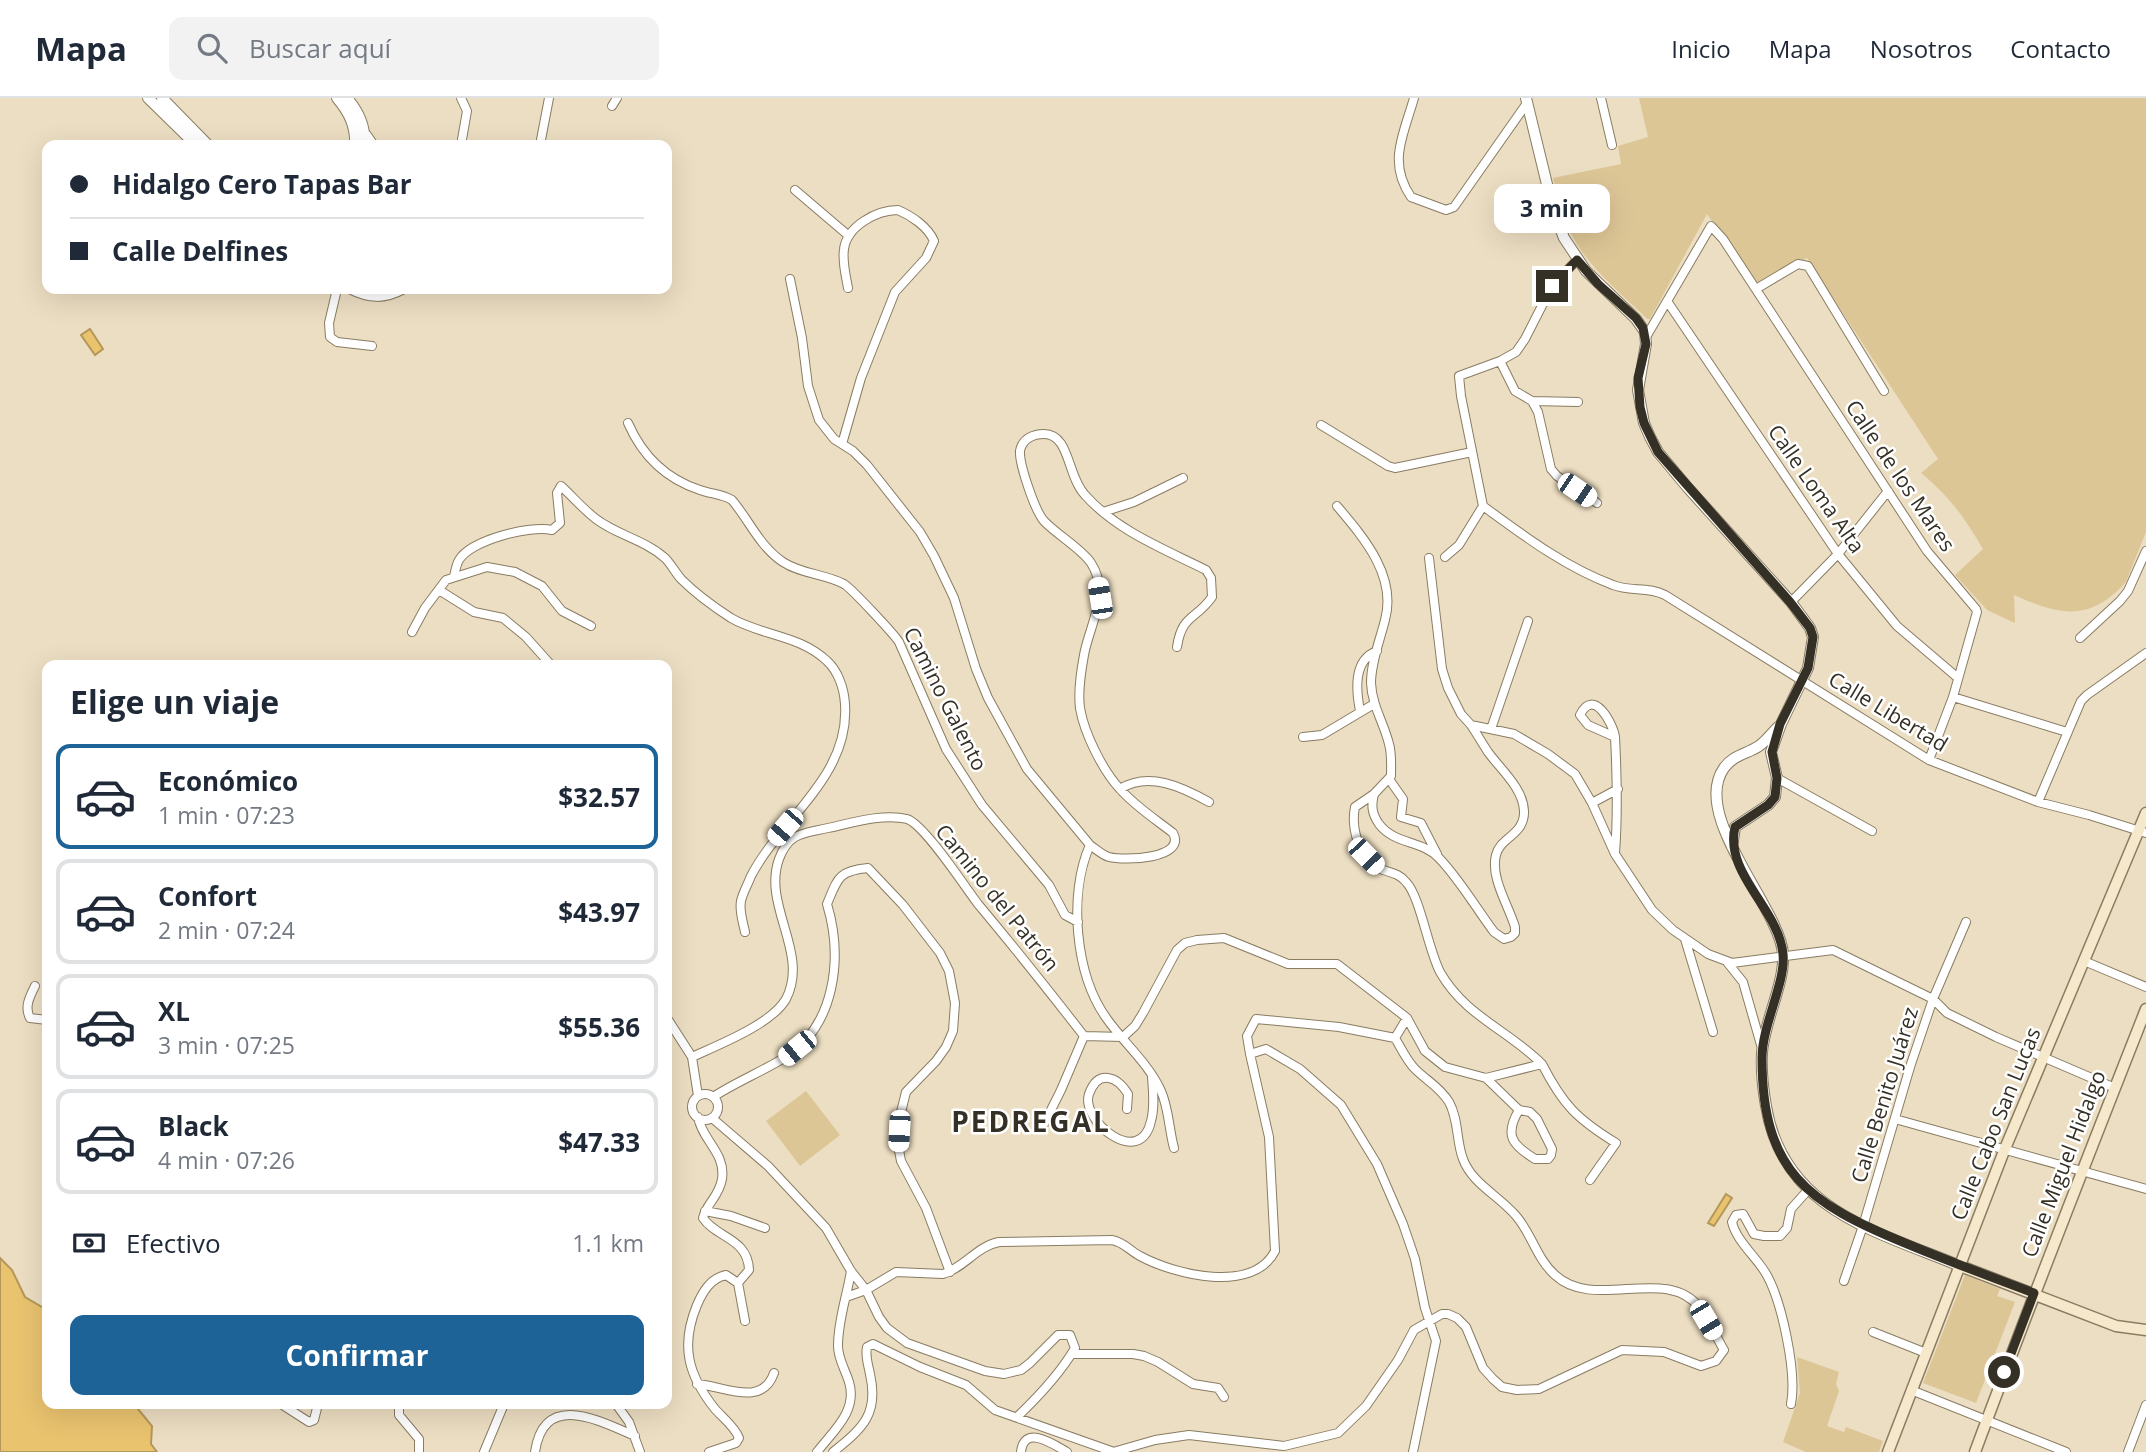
<!DOCTYPE html>
<html lang="es">
<head>
<meta charset="utf-8">
<style>
  body { margin:0; font-family:"Open Sans",sans-serif; background:#f2f2f3; color:#1f2937; height:100vh; display:flex; flex-direction:column; font-size:26px; white-space:nowrap }
  * { box-sizing:border-box; margin:0 }
  p { font-size:23px; color:#747a83 }
  .icon { flex:none; width:38px; height:38px; fill:none; stroke:currentColor; stroke-width:2; stroke-linecap:round; stroke-linejoin:round }
  .map { position:relative; flex:1; overflow:hidden }
  .drawer { position:absolute; left:42px; top:562px; width:630px; height:749px; display:flex; flex-direction:column; background:#fff; border-radius:14px; box-shadow:0 7px 28px #0002 }
  .drawer>* { flex:none }
  .top-card { position:absolute; left:42px; top:42px; width:630px; height:154px; border-radius:14px; box-shadow:0 7px 28px #0002; display:grid; align-content:center; height:154px; padding:0 28px; background:#fff }
  .end { position:absolute; width:32px; height:32px; margin:-16px; border:9px solid #353025; background:#fff; box-shadow:0 0 0 4px #fff }
  .from { border-radius:50% }
  .bubble { position:absolute; height:49px; border-radius:14px; background:#fff; box-shadow:0 7px 28px #0002; font-size:23px; font-weight:700; line-height:49px; text-align:center }
  .car { position:absolute; width:21px; height:42px; margin:-21px -10px; border-radius:9px; box-shadow:0 0 5px 2px #0007; background:linear-gradient(#fff 24%,#345 0 40%,#fff 0 76%,#345 0 86%,#fff 0) }
  .top-card b { display:flex; align-items:center; gap:24px; height:66px; font-size:26px }
  .top-card b+b { border-top:2px solid #e0e1e3 }
  .top-card i { width:18px; height:18px; background:#1f2937 }
  ul { padding:0; list-style:none }
  li { display:flex; align-items:center; gap:21px; height:105px; margin:0 14px 10px; padding:0 14px; border:4px solid #e0e1e3; border-radius:14px }
  li div { flex:1 }
  li b { display:block; font-size:26px }
  li em { font-style:normal; font-weight:700 }
  li.on { border-color:#1d6397 }
  li>.icon { width:63px; height:63px; stroke-width:1.5 }
  h2 { padding:0 28px; font-size:32px; line-height:84px }
  .pay { display:flex; align-items:center; gap:18px; height:77px; padding:0 28px; font-size:26px }
  .pay p { margin-inline-start:auto }
  .button { display:flex; gap:14px; margin-top:auto; padding:14px 28px }
  .button a { flex:1; height:80px; border-radius:14px; background:#1d6397; color:#fff; font-size:28px; font-weight:700; line-height:80px; text-align:center }
  header { display:flex; align-items:center; gap:42px; box-sizing:border-box; height:98px; padding:0 35px; background:#fff; border-bottom:2px solid #e0e1e3 }
  header strong { font-size:33px }
  nav { display:flex; gap:38px; margin-inline-start:auto; font-size:24px }
  .search { width:490px; height:63px; background:#f2f2f3; display:flex; align-items:center; gap:18px; box-sizing:border-box; padding:0 24px; border-radius:14px; color:#747a83; font-size:26px }
  .map>svg:first-child { display:block }
  .green { fill:#ddc696 }
  .water { fill:#eac36f; stroke:#b49759; stroke-width:2 }
  .lines { fill:none; stroke-linecap:round; stroke-linejoin:round }
  .minor-casing { stroke:#897c63; stroke-width:10 }
  .tertiary-casing { stroke:#897c63; stroke-width:12 }
  .secondary-casing { stroke:#897c63; stroke-width:13 }
  .minor { stroke:#fff; stroke-width:8 }
  .tertiary { stroke:#fff; stroke-width:10 }
  .secondary { stroke:#f6e8ca; stroke-width:10 }
  .route { stroke:#353025; stroke-width:9 }
  .labels { text-anchor:middle; stroke-width:5; stroke-linejoin:round; paint-order:stroke }
  .street-label { font-size:21px; fill:#353025; stroke:#fff }
  .district-label { font-size:28px; font-weight:bold; letter-spacing:2px; fill:#353025; stroke:#fff }
</style>
</head>
<body>
<header>
<strong>Mapa</strong>
<div class="search"><svg class="icon" aria-label="search" viewBox="0 0 24 24"><circle cx="10" cy="10" r="6"/><path d="M15 15l6 6"/></svg>Buscar aquí</div>
<nav><a>Inicio</a><a>Mapa</a><a>Nosotros</a><a>Contacto</a></nav>
</header>
<div class="map">
<svg width="2146" height="1354" viewBox="0 0 2146 1354">
  <rect width="100%" height="100%" fill="#ecdec2"/>
  <path class="green" d="M 1639,0 L 2146,0 L 2146,434 L 2126,484 C 2089,525 2059,517 2014,497 L 2015,525 L 1987,512 L 1955,477 L 1983,451 C 1964,419 1950,399 1921,375 L 1938,361 L 1807,160 L 1757,186 L 1707,116 L 1650,221 L 1647,221 C 1623,197 1594,174 1577,146 C 1564,126 1559,103 1553,80 L 1621,66 L 1618,48 L 1648,39 Z
    M 806,993 L 840,1037 L 800,1068 L 766,1023 Z
    M 1965,1177 L 2000,1191 L 1997,1198 L 2015,1204 L 1976,1305 L 1923,1285 Z
    M 1797,1259 L 1839,1274 L 1836,1286 L 1839,1293 L 1827,1328 L 1844,1334 L 1846,1329 L 1883,1343 L 1879,1354 L 1806,1354 L 1783,1344 L 1800,1295 Z"/>
  <path class="water" d="M 90,231 L 103,251 L 95,257 L 81,237 Z
    M 1726,1096 L 1732,1100 L 1714,1128 L 1708,1125 Z
    M 0,1160 L 12,1172 L 25,1199 L 47,1212 L 47,1306 L 134,1306 L 152,1328 L 151,1346 L 157,1354 L 0,1354 Z"/>
  <g class="lines">
    <g class="minor-casing">
      <path id="minor" d="M 461,0 L 467,13 L 461,47
        M 1414,0 C 1404,36 1387,64 1411,99 L 1446,112 L 1454,109 L 1527,5
        M 1601,0 L 1612,47
        M 612,8 L 617,0
        M 362,35 L 367,37 L 374,47
        M 540,47 L 549,0
        M 795,92 L 849,138
        M 790,181 L 802,240 L 808,288 L 819,322 L 834,341 L 853,353 L 867,367 L 920,434 L 934,458 L 954,500 L 976,571 L 988,600 L 1027,671 L 1090,747
        M 337,191 L 329,225 L 330,239 L 337,244 L 372,248
        M 349,191 C 369,201 384,202 404,191
        M 1756,191 L 1798,166 L 1808,168 L 1884,293
        M 1667,203 L 1838,456 L 1897,528 L 1958,580
        M 1646,239 L 1711,128 L 1723,141 L 1927,453 L 1976,511 L 1977,514 L 1953,599 L 1929,662
        M 1500,263 L 1515,293 L 1532,303 L 1578,304
        M 1532,303 L 1538,314 L 1551,371 L 1557,378 L 1597,405
        M 628,325 C 642,357 666,381 700,392 C 711,396 722,396 732,402 C 749,422 760,449 783,464 C 801,476 825,476 844,486 C 851,490 894,536 899,544 L 946,651 L 982,707 L 1049,787 L 1065,817 L 1078,824
        M 1321,327 L 1388,368 L 1395,370 L 1472,354
        M 842,346 L 861,280 L 895,194 L 926,160 L 934,143 C 928,129 912,118 898,112 C 877,112 847,128 844,151 C 842,164 846,178 848,190
        M 1337,408 C 1364,440 1397,478 1385,522 C 1380,542 1371,564 1371,585 C 1372,608 1384,625 1389,646 C 1392,656 1391,668 1391,678 L 1374,696 L 1355,709 C 1351,728 1358,760 1378,770 C 1389,775 1398,774 1406,784 C 1420,798 1428,851 1440,874 C 1465,918 1508,932 1542,966
        M 1483,408 C 1524,438 1565,469 1613,487 C 1630,494 1648,488 1665,497 L 1929,662 L 2038,704 L 2089,717 L 2146,735
        M 1103,414 L 1134,404 L 1183,380
        M 1445,459 L 1459,447 L 1483,408 L 1461,298 L 1459,278 L 1500,263 L 1516,254 L 1525,241 L 1552,188 L 1577,162
        M 1429,460 L 1442,571 L 1448,590 L 1461,616 L 1471,627 L 1514,636 L 1548,656 L 1575,676 L 1592,705 L 1615,756 L 1652,812 L 1673,832 L 1708,856 L 1732,865 L 1833,852 L 1933,901 L 1947,915 L 1996,939 L 2115,990
        M 454,479 C 455,474 456,467 459,462 C 471,442 530,427 552,432 L 560,425 L 557,395 L 561,388 C 573,399 583,411 596,421 C 617,437 645,442 665,460 C 671,466 675,474 681,481 C 695,495 714,509 731,520 C 762,538 800,537 827,563 C 838,573 844,590 845,606 C 850,679 781,720 751,778 C 748,786 743,794 741,803 C 739,813 743,824 745,834
        M 439,492 L 474,514 L 503,520 L 526,539 L 551,567
        M 1791,504 L 1838,456 L 1888,393
        M 412,534 L 425,510 L 446,482 L 487,469 L 515,474 L 542,488 L 562,513 L 591,528
        M 2080,540 L 2120,503 L 2128,493 L 2146,453
        M 1953,599 L 2067,634
        M 1360,613 C 1356,592 1353,562 1377,553
        M 1491,631 L 1528,523
        M 1303,639 L 1322,637 L 1374,606
        M 1615,639 L 1588,627 L 1580,617 C 1593,589 1613,625 1615,639 C 1617,678 1618,716 1615,755
        M 1777,680 L 1872,733
        M 1389,681 L 1403,701 L 1401,719 L 1421,725 L 1437,756
        M 1120,691 C 1149,673 1182,689 1209,704
        M 1374,696 C 1371,708 1372,716 1379,726 C 1395,747 1422,742 1439,760 C 1460,782 1476,810 1494,834 L 1504,841 L 1511,839 L 1515,835 L 1515,829 C 1509,808 1490,780 1496,757 C 1500,739 1525,737 1524,713 C 1523,690 1501,672 1488,654 C 1482,645 1477,636 1471,627
        M 2038,704 L 2081,603 L 2087,597 L 2146,555
        M 1592,705 L 1618,691
        M 1685,841 L 1713,934
        M 2084,863 L 2146,889
        M 1727,864 L 1743,884 L 1761,947
        M 35,888 C 30,898 24,909 30,920 L 47,922
        M 667,920 L 692,959 L 698,998
        M 1395,940 L 1339,929 L 1256,921 L 1247,938 L 1250,956 L 1266,951 L 1300,971 L 1341,1007 L 1377,1066 L 1403,1126 L 1415,1161 L 1425,1210 L 1436,1243 L 1413,1354
        M 692,959 C 718,947 772,926 786,901 C 810,855 762,808 779,761 C 789,734 803,736 828,730 C 851,725 884,715 907,721 C 924,726 965,789 978,806 C 1014,849 1049,893 1084,938 L 1123,939 L 1135,928 L 1143,915 L 1177,852 L 1185,845 L 1197,842 L 1224,840 L 1288,866 L 1337,866 L 1407,920 L 1425,953 L 1445,969 L 1486,980 L 1542,966 C 1563,1007 1577,1021 1616,1045 L 1590,1082
        M 1486,980 L 1519,1012
        M692 1009a13 13 0 1 1 26 0a13 13 0 1 1-26 0Z
        M 713,999 C 736,984 761,974 784,960 C 836,928 843,859 827,806 C 838,780 838,773 868,770 L 903,807 L 940,855 L 949,873 L 955,905 L 953,933 L 946,949 L 936,963 L 906,994 L 900,1018 L 898,1047 L 901,1063 L 926,1110 L 950,1174
        M 1127,1011 L 1128,996 C 1117,978 1098,971 1089,996 C 1080,1022 1140,1072 1151,1023 C 1155,1009 1153,993 1152,979
        M 1519,1012 L 1530,1014 L 1537,1021 L 1552,1051 L 1551,1057 L 1548,1061 L 1535,1061 C 1512,1047 1504,1037 1519,1012 Z
        M 698,1019 C 702,1042 726,1055 722,1081 C 719,1099 706,1106 703,1120 C 716,1140 748,1140 749,1172 L 738,1185
        M 712,1020 L 768,1068 L 826,1130 L 851,1173 L 866,1192 L 879,1219 L 887,1230 L 907,1245 L 985,1273 L 1004,1276 L 1021,1272 L 1030,1265 L 1058,1237 L 1070,1237 L 1075,1250 C 1060,1276 1039,1298 1017,1319
        M 1895,1021 L 2146,1091
        M 1044,1026 L 1061,992 L 1084,938
        M 1174,1050 C 1169,1032 1169,1011 1161,993 C 1149,966 1124,945 1107,921 C 1075,877 1068,796 1090,747 C 1096,751 1102,757 1109,759 C 1124,763 1187,761 1173,735 C 1155,721 1135,708 1120,691 C 1103,673 1084,635 1080,610 C 1078,595 1081,573 1084,557 C 1089,528 1111,495 1091,465 C 1082,451 1056,436 1044,423 C 1035,413 1019,366 1020,353 C 1022,341 1033,336 1044,336 C 1070,336 1067,378 1085,397 C 1117,433 1164,451 1206,472 L 1211,480 L 1212,499 C 1196,522 1182,516 1177,549
        M 705,1113 L 731,1118 L 765,1130
        M 1844,1183 L 1863,1128 L 1910,969 L 1933,901 L 1966,824
        M 846,1199 L 866,1192 L 896,1174 L 943,1176 C 964,1170 977,1148 999,1144 L 1112,1142 C 1124,1144 1130,1153 1140,1158 C 1175,1177 1253,1196 1275,1153 L 1269,1039 L 1250,956
        M 1873,1234 L 1926,1255
        M 1072,1256 L 1133,1256 L 1144,1258 L 1158,1264 L 1193,1286 L 1218,1290 L 1224,1299
        M 697,1286 C 724,1288 762,1310 774,1275
        M 1911,1292 L 2066,1354
        M 281,1306 L 309,1324 L 314,1322 L 318,1306
        M 399,1306 L 399,1317 L 419,1341 L 419,1354
        M 616,1306 L 629,1324 L 640,1354
        M 1791,1306 C 1797,1275 1782,1202 1765,1174 C 1755,1158 1736,1142 1732,1124 L 1736,1117 L 1743,1116 L 1754,1136 L 1764,1138 L 1780,1138 L 1787,1130 L 1791,1111 L 1808,1092
        M 484,1354 L 504,1306
        M 535,1354 C 544,1293 598,1322 635,1338
        M 709,1354 L 736,1345 L 739,1340 C 735,1329 723,1320 715,1311 C 688,1277 680,1248 697,1207 C 703,1193 711,1180 726,1177 L 738,1185 L 745,1223
        M 817,1354 C 833,1333 858,1313 849,1284 C 845,1271 838,1261 838,1248 C 838,1222 847,1198 851,1173
        M 833,1354 C 863,1330 879,1316 870,1276 C 868,1266 865,1258 867,1249 L 873,1246 L 920,1269 L 966,1287 L 995,1312 L 1114,1354
        M 1021,1354 C 1024,1326 1053,1346 1067,1354
        M 1113,1354 L 1155,1342 L 1189,1337 L 1284,1348 L 1338,1335 L 1366,1308 L 1398,1262 L 1414,1232 L 1442,1216 L 1448,1216 L 1457,1220 L 1466,1229 L 1483,1270 L 1493,1281 L 1502,1289 L 1517,1292 L 1539,1291 L 1622,1252 L 1664,1254 L 1701,1268 L 1716,1263 L 1724,1252 C 1716,1239 1709,1221 1700,1210 C 1666,1166 1595,1214 1555,1177 C 1537,1161 1532,1137 1517,1119 C 1501,1099 1472,1086 1463,1061 C 1456,1043 1459,1022 1449,1004 C 1440,989 1427,983 1415,971 C 1407,963 1401,950 1395,940 L 1407,920
        M 2128,1354 L 2146,1307"/>
    </g>
    <g class="tertiary-casing">
      <path id="tertiary" d="M 148,0 L 196,47
        M 162,0 L 208,47
        M 337,0 C 349,14 356,28 355,47
        M 347,0 C 359,14 366,29 364,47
        M 1526,0 L 1553,111 L 1564,140 L 1586,173 L 1636,221 L 1645,234 L 1646,246 L 1638,292 L 1644,325 L 1650,339 L 1658,354 L 1688,390 L 1791,504 L 1810,530 L 1813,539 L 1808,570 L 1781,626 L 1771,654 L 1777,680 L 1775,699 L 1768,707 L 1735,729 L 1732,749
        M 1778,629 C 1772,635 1766,643 1759,648 C 1747,656 1733,657 1724,670 C 1690,718 1780,810 1783,856 C 1785,885 1764,924 1762,955 C 1761,972 1763,991 1766,1008 C 1783,1112 1876,1133 1960,1168"/>
    </g>
    <g class="secondary-casing">
      <path id="secondary" d="M 1960,1168 L 2116,1228 L 2146,1232
        M 1888,1354 L 2004,1053 L 2146,715
        M 1975,1354 C 2030,1206 2088,1058 2146,911"/>
    </g>
    <use href="#minor" class="minor"/>
    <use href="#tertiary" class="tertiary"/>
    <use href="#secondary" class="secondary"/>
  </g>
  <g class="lines">
    <path class="route" d="M 1552,188 L 1577,162 L 1598,186 L 1636,220 L 1643,230 L 1646,246 L 1638,280 L 1640,309 L 1644,325 L 1658,354 L 1790,504 L 1810,530 L 1813,539 L 1808,570 L 1780,626 L 1772,654 L 1777,680 L 1775,699 L 1768,707 L 1735,729 C 1724,776 1779,811 1783,856 C 1786,884 1762,927 1762,960 C 1762,1074 1808,1105 1905,1145 C 1948,1163 1991,1179 2034,1195 L 2004,1274"/>
  </g>
  <g class="labels">
    <g class="street-label">
      <text transform="translate(1900 378) rotate(56)" y="7">Calle de los Mares</text>
      <text transform="translate(1816 391) rotate(55)" y="7">Calle Loma Alta</text>
      <text transform="translate(945 601) rotate(63)" y="7">Camino Galento</text>
      <text transform="translate(1888 614) rotate(31)" y="7">Calle Libertad</text>
      <text transform="translate(997 800) rotate(51)" y="7">Camino del Patrón</text>
      <text transform="translate(1885 997) rotate(-73)" y="7">Calle Benito Juárez</text>
      <text transform="translate(1996 1026) rotate(-68)" y="7">Calle Cabo San Lucas</text>
      <text transform="translate(2064 1066) rotate(-69)" y="7">Calle Miguel Hidalgo</text>
    </g>
    <g class="district-label">
      <text x="1031" y="1034">PEDREGAL</text>
    </g>
  </g>
</svg>
<i class="end from" style="left:2004px;top:1274px"></i>
<i class="end" style="left:1552px;top:188px"></i>
<div class="bubble" style="left:1494px;top:86px;width:116px">3 min</div>
<i class="car" style="left:1577px;top:392px;rotate:124deg"></i>
<i class="car" style="left:1100px;top:500px;rotate:351deg"></i>
<i class="car" style="left:785px;top:729px;rotate:221deg"></i>
<i class="car" style="left:1366px;top:758px;rotate:136deg"></i>
<i class="car" style="left:797px;top:950px;rotate:231deg"></i>
<i class="car" style="left:899px;top:1033px;rotate:183deg"></i>
<i class="car" style="left:1706px;top:1222px;rotate:149deg"></i>
<div class="top-card">
<b><i class="from"></i>Hidalgo Cero Tapas Bar</b>
<b><i></i>Calle Delfines</b>
</div>
<section class="drawer">
<h2>Elige un viaje</h2>
<ul>
<li class="on"><svg class="icon" aria-label="car" viewBox="0 0 24 24"><path d="M5 17H2v-5l4-1 3-4h7l3 4 3 1v5h-3M9 17h6M6 11h13"/><circle cx="7" cy="17" r="2"/><circle cx="17" cy="17" r="2"/></svg><div><b>Económico</b><p>1 min · 07:23</p></div><em>$32.57</em></li>
<li><svg class="icon" aria-label="car" viewBox="0 0 24 24"><path d="M5 17H2v-5l4-1 3-4h7l3 4 3 1v5h-3M9 17h6M6 11h13"/><circle cx="7" cy="17" r="2"/><circle cx="17" cy="17" r="2"/></svg><div><b>Confort</b><p>2 min · 07:24</p></div><em>$43.97</em></li>
<li><svg class="icon" aria-label="car" viewBox="0 0 24 24"><path d="M5 17H2v-5l4-1 3-4h7l3 4 3 1v5h-3M9 17h6M6 11h13"/><circle cx="7" cy="17" r="2"/><circle cx="17" cy="17" r="2"/></svg><div><b>XL</b><p>3 min · 07:25</p></div><em>$55.36</em></li>
<li><svg class="icon" aria-label="car" viewBox="0 0 24 24"><path d="M5 17H2v-5l4-1 3-4h7l3 4 3 1v5h-3M9 17h6M6 11h13"/><circle cx="7" cy="17" r="2"/><circle cx="17" cy="17" r="2"/></svg><div><b>Black</b><p>4 min · 07:26</p></div><em>$47.33</em></li>
</ul>
<div class="pay"><svg class="icon" aria-label="cash" viewBox="0 0 24 24"><path d="M3 7h18v10H3z"/><circle cx="12" cy="12" r="2"/></svg>Efectivo<p>1.1 km</p></div>
<div class="button"><a>Confirmar</a></div>
</section>
</div>
</body>
</html>
